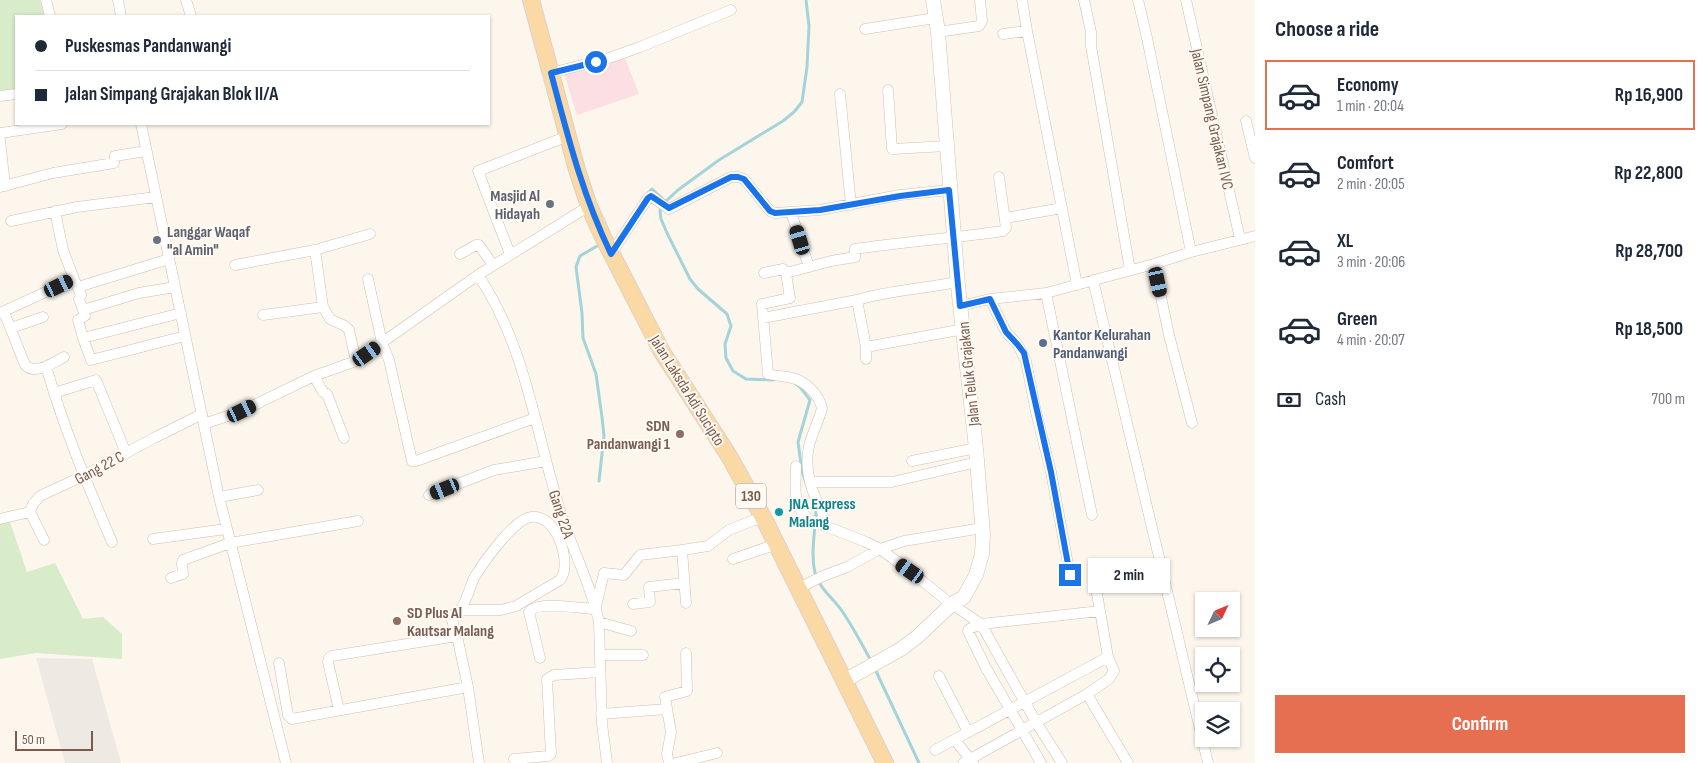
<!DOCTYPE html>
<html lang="en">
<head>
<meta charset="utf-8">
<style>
  body { margin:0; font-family:"Sofia Sans Condensed",sans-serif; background:#f2f2f3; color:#1f2937; height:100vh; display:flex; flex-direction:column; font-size:19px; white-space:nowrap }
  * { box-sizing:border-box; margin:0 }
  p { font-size:16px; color:#747a83 }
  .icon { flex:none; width:28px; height:28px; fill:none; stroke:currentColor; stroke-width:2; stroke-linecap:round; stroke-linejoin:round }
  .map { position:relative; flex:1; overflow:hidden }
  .side { display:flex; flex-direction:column; background:#fff; width:450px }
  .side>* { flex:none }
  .banner { position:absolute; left:15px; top:15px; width:475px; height:110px; border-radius:0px; box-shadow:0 1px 4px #0004; display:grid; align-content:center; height:110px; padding:0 20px; background:#fff }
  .needle { width:32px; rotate:46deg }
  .controls { position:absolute; left:1195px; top:592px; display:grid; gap:10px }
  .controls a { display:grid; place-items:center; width:45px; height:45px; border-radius:0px; background:#fff; box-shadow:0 1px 4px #0004; font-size:25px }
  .scale { position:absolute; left:15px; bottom:12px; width:78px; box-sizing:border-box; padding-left:5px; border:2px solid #7a5c4d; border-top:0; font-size:14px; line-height:18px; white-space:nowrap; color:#7a5c4d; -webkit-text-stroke:4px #fffaf3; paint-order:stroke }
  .end { position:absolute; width:22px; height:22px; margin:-11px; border:6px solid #1a73e8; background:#fff; box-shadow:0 0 0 2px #fff }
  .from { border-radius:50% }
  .bubble { position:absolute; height:35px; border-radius:0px; background:#fff; box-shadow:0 1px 4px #0004; font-size:16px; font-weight:700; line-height:35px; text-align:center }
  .car { position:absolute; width:15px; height:30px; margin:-15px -8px; border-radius:6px; box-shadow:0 0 4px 1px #0007; background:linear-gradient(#222 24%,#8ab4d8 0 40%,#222 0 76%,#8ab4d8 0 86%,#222 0) }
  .banner b { display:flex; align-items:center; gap:18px; height:48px; font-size:19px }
  .banner b+b { border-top:1px solid #e0e1e3 }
  .banner i { width:12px; height:12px; background:#1f2937 }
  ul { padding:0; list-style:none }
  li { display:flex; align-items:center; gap:15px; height:70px; margin:0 10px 8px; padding:0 10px; border:2px solid transparent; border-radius:0px }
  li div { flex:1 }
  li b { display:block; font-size:19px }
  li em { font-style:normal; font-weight:700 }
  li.current { border-color:#e76f51 }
  li>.icon { width:45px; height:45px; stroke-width:1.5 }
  h2 { padding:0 20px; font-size:22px; line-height:60px }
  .pay { display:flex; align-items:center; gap:12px; height:55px; padding:0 20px; font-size:19px }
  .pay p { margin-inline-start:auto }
  .cta { display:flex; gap:10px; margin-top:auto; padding:10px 20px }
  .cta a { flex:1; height:58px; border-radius:0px; background:#e76f51; color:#fff; font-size:20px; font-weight:700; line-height:58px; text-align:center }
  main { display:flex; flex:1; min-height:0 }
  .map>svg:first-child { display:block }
  .industrial { fill:#efe9e4 }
  .medical { fill:#fbdfe3 }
  .green { fill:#d8ecc9 }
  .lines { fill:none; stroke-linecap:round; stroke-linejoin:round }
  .stream { stroke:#a5d3da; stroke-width:3 }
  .street-casing { stroke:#d1beb0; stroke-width:11 }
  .secondary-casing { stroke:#d6c0b0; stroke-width:15 }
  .primary-casing { stroke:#dad1cd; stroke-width:18 }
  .street { stroke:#fff; stroke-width:10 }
  .secondary { stroke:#fff; stroke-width:14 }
  .primary { stroke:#fbd9a5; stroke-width:16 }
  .route { stroke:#1a73e8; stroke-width:6 }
  .worship-dot { fill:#6b7280; stroke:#fffaf3; stroke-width:2 }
  .service-dot { fill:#5c6f8a; stroke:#fffaf3; stroke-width:2 }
  .education-dot { fill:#8d6e63; stroke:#fffaf3; stroke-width:2 }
  .culture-dot { fill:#0f9aa8; stroke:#fffaf3; stroke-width:2 }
  .labels { text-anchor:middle; stroke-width:4; stroke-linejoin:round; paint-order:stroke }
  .shield { fill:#fffaf3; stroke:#a28b7f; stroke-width:1 }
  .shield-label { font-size:15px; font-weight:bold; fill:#7a5c4d }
  .street-label { font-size:16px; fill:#7a5c4d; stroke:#fffaf3 }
  .worship-label { font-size:16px; font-weight:bold; fill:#5b616d; stroke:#fffaf3; text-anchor:end }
  .service-label { font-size:16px; font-weight:bold; fill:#4e5e75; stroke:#fffaf3; text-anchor:start }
  .education-label { font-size:16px; font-weight:bold; fill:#785e54; stroke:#fffaf3; text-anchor:end }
  .culture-label { font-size:16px; font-weight:bold; fill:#0d838f; stroke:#fffaf3; text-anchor:start }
</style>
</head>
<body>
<main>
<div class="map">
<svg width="1255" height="763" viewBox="0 0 1255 763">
  <rect width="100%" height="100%" fill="#fdf6ec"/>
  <path class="industrial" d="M 36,658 L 92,659 L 121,763 L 65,763 Z"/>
  <path class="medical" d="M 625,58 L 639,94 L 577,115 L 564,73 Z"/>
  <path class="green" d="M 0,0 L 40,0 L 44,16 L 16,16 L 16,90 L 0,90 Z
    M 9,519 L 27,572 L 55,563 L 83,619 L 103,617 L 122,634 L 122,659 L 36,653 L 0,659 L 0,522 Z"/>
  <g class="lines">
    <path class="stream" d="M 645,196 L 652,189 L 665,201
      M 597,246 L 580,256 L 576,267 L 582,313 L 583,338 L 596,374 L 602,417 L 604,436 L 599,481
      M 773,380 L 746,379 L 733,371 L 726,358 L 725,344 L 731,326 L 727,314 L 698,289 L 690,279 L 667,233 L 661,219 L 660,211 L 666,201 L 678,190 L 719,160 L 783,121 L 794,112 L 802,102 L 807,67 L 809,26 L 806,0
      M 796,384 L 800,387 L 810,400 L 798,442 L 802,471 L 806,483
      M 816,507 C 816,529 810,551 815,573 C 819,588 834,599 842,611 C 853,627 862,644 871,661
      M 875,669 L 919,763"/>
    <g class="street-casing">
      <path id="street" d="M 46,0 L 50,16
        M 118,0 L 121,16
        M 186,0 L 191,16
        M 1022,0 L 1027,31 L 1077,285
        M 1084,0 L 1091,32 L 1091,46 L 1130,270
        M 1138,0 L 1147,38 L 1191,252
        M 1186,0 L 1240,239
        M 865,29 L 935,18
        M 938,32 L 979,26 L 982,21 L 980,0
        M 1003,34 L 1027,31
        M 551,73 L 609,58 L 640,47 L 731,10
        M 888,90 L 892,149 L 947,146
        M 840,94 L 851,205
        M 0,96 L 16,94
        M 1246,121 L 1255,158
        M 141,124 L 219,497 L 286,763
        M 0,133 L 62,124
        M 0,140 L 5,186
        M 0,187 L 53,173 L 114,163 L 115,156 L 146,151
        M 791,212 L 809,267
        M 1005,218 L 1062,208
        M 11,221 L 77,207 L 156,197
        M 315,250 L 323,307 L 330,319 L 345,326 L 349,330 L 356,361
        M 460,254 L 476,245 L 479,245 L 493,265
        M 510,254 L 478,171 L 568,136
        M 611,254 L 648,198 L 651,196 L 669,209 L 731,177 L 738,177 L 744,179 L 770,211 L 775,213 L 820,210 L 900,195 L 949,190
        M 1154,264 L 1169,335 L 1192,423
        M 235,265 L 315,250 L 370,234
        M 764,273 L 783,269 L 786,273
        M 478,275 C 525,344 535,429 559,507 C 570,546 591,583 599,622 L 602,724 L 607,763
        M 74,279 L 81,295 L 79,299 L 83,310 L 139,293 L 175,287
        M 368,279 L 382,343 L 389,360 L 412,461 L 416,461 L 535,418
        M 1093,280 L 1208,763
        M 78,287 L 169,259
        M 1046,293 L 1092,515
        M 990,299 L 1006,332 L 1018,345 L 1026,361 L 1036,412 L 1051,472 L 1070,575
        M 857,300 C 887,291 920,289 951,283
        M 960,306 L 990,299 L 1046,293 L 1154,264 L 1191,252 L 1255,236
        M 83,310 L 85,316 L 78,320 L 83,338 L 181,313
        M 4,312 L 25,365 C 35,376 54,362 64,357
        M 0,313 L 74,279 L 63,250 L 55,211
        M 263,315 L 323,307
        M 763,318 L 857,300 L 866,347 L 964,329
        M 11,328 L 43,317
        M 83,338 L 91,360 L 185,336
        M 866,347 L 866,359
        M 46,366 C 63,426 87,484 112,542
        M 314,376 L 323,392 L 327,394 L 344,438
        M 54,393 L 96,380 L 126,453
        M 204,424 L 242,411 L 314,376 L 356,361 L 478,275 L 589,206
        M 912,461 L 976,448
        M 796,466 C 796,486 791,507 810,520 L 866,542 L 880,549 L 910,571 L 946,600 L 981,624 L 1036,722 L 1062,763
        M 810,482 L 892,482 L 977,462
        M 429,495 L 494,470 L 546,461
        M 219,497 L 258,490
        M 0,519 L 30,512
        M 824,526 C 824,506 817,505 812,489 C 808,476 806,459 809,446 C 812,433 819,421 822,408 C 819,395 806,381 792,378 C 784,376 776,376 768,374 L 762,304 L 790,298 L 786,273 L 831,261 L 855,257 L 855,249 C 904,242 954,238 1003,231 L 1006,228 L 999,177
        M 153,539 L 226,529
        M 44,540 L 30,512 L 33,504 L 40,496 L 83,476 L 154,438 L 202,414
        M 733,559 L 777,544
        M 171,578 L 183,574 L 182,563 L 183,560 L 230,543 L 358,521
        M 799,588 L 823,576 L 847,567 L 880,549 L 904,541 L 976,529
        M 1096,588 L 1100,611
        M 686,603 L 682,550 L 708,546 L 729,530 L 754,520 L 764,519
        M 633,604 L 650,602 L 649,587 L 684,583
        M 596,606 L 604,573 L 624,575 L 640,555 L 682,550
        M 460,610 L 501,610 L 516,606 L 560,580 C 573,565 557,513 531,517 C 514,519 483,563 474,578 C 470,586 466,604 460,610 C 457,613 453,613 451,617 L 457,636 L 468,687 L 479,763
        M 599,622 L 631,631
        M 600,655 L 643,655
        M 540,658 L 529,612 C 536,600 582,609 596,609
        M 279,663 L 288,715 L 292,719 L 468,687
        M 939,676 L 968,732
        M 1087,694 L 1128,763
        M 339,710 L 328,662 L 329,658 L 332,656 L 457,636
        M 601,714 L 667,709
        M 955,740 L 973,763
        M 935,750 L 1108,657
        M 514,759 L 548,756 L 551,754 L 547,679 L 554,675 L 600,672
        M 669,763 L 667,754 L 671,732 L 665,697 L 687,691 L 686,653
        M 676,763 L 717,753
        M 963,763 L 1087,694 L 1109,679 L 1114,671 L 1108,657 L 1100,611 L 981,624 L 969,629 L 968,631 L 986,668 L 1041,763"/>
    </g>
    <g class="secondary-casing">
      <path id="secondary" d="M 844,681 L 901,649 L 917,637 L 952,604 L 964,597 L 976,575 L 982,554 L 983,534 L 976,448 L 958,286 L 938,32 L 933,0"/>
    </g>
    <g class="primary-casing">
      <path id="primary" d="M 531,0 L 577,170 L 589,206 L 603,237 L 662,352 L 729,456 L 764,519 L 885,763"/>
    </g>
    <use href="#street" class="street"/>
    <use href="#secondary" class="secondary"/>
    <use href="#primary" class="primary"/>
  </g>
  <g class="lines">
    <path class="route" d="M 596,62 L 551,73 C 568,137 582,194 611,254 L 648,198 L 651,196 L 669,208 L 731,177 L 738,177 L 744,179 L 770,211 L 775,213 L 820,210 L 900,196 L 949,190 L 960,306 L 990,299 L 1006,332 L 1018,345 L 1024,353 L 1051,472 L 1070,575"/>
  </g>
  <g class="worship-dot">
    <circle cx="550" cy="204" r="5"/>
    <circle cx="157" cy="240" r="5"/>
  </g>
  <circle class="service-dot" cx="1043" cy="343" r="5"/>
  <g class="education-dot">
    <circle cx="680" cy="434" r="5"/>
    <circle cx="397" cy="621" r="5"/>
  </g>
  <circle class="culture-dot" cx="779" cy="512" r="5"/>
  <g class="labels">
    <rect class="shield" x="736" y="483.5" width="30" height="25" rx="4"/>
    <g class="shield-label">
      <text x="751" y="501">130</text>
    </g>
    <g class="street-label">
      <text transform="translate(1213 119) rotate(77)" y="6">Jalan Simpang Grajakan IVC</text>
      <text transform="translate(968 374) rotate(-96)" y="6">Jalan Teluk Grajakan</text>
      <text transform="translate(688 390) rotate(58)" y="6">Jalan Laksda Adi Sucipto</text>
      <text transform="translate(99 467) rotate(-28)" y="6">Gang 22 C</text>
      <text transform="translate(562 514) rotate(72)" y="6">Gang 22A</text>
    </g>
    <g class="worship-label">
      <text x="540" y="201">Masjid Al<tspan x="540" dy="18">Hidayah</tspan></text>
      <text x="167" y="237" text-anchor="start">Langgar Waqaf<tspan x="167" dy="18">"al Amin"</tspan></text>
    </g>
    <g class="service-label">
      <text x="1053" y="340">Kantor Kelurahan<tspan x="1053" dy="18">Pandanwangi</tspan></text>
    </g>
    <g class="education-label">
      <text x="670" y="431">SDN<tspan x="670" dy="18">Pandanwangi 1</tspan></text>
      <text x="407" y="618" text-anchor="start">SD Plus Al<tspan x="407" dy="18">Kautsar Malang</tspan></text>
    </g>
    <g class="culture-label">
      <text x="789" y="509">JNA Express<tspan x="789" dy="18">Malang</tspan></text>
    </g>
  </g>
</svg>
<div class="controls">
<a><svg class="needle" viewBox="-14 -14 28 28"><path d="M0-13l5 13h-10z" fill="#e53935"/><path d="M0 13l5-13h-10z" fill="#747a83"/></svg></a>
<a><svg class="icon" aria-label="locate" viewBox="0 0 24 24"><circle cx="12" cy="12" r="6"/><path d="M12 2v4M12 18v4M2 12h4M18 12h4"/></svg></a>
<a><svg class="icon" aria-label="layers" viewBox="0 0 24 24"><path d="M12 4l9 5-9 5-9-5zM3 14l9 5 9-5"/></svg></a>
</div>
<div class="scale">50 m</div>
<i class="end from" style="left:596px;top:62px"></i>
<i class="end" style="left:1070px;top:575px"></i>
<div class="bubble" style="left:1088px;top:558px;width:82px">2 min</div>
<i class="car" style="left:800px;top:240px;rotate:343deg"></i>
<i class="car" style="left:1158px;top:282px;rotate:168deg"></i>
<i class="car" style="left:59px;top:286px;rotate:64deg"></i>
<i class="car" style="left:367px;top:354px;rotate:55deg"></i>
<i class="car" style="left:242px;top:411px;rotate:64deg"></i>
<i class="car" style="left:445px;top:489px;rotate:248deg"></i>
<i class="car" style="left:910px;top:571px;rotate:305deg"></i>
<div class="banner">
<b><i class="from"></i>Puskesmas Pandanwangi</b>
<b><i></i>Jalan Simpang Grajakan Blok II/A</b>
</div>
</div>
<section class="side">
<h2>Choose a ride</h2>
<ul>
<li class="current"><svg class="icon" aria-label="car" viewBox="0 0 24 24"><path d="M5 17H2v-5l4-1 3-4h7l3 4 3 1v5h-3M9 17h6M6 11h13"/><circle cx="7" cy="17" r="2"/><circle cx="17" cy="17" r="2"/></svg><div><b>Economy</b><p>1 min · 20:04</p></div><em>Rp 16,900</em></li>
<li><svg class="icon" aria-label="car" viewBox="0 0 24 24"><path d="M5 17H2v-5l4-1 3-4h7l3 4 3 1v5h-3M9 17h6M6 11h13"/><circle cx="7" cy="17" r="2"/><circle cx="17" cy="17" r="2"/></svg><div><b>Comfort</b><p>2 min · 20:05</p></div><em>Rp 22,800</em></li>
<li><svg class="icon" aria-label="car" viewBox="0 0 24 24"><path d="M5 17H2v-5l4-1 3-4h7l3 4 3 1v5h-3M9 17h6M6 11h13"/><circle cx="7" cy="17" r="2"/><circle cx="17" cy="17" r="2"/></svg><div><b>XL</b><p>3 min · 20:06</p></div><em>Rp 28,700</em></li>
<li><svg class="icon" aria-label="car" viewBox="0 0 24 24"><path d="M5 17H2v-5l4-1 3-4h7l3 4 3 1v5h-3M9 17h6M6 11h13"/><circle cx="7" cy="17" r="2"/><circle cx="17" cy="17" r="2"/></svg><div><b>Green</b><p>4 min · 20:07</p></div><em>Rp 18,500</em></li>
</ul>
<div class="pay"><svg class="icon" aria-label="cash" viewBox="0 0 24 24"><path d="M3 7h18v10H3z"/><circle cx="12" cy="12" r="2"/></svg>Cash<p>700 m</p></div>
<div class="cta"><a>Confirm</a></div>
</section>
</main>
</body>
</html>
